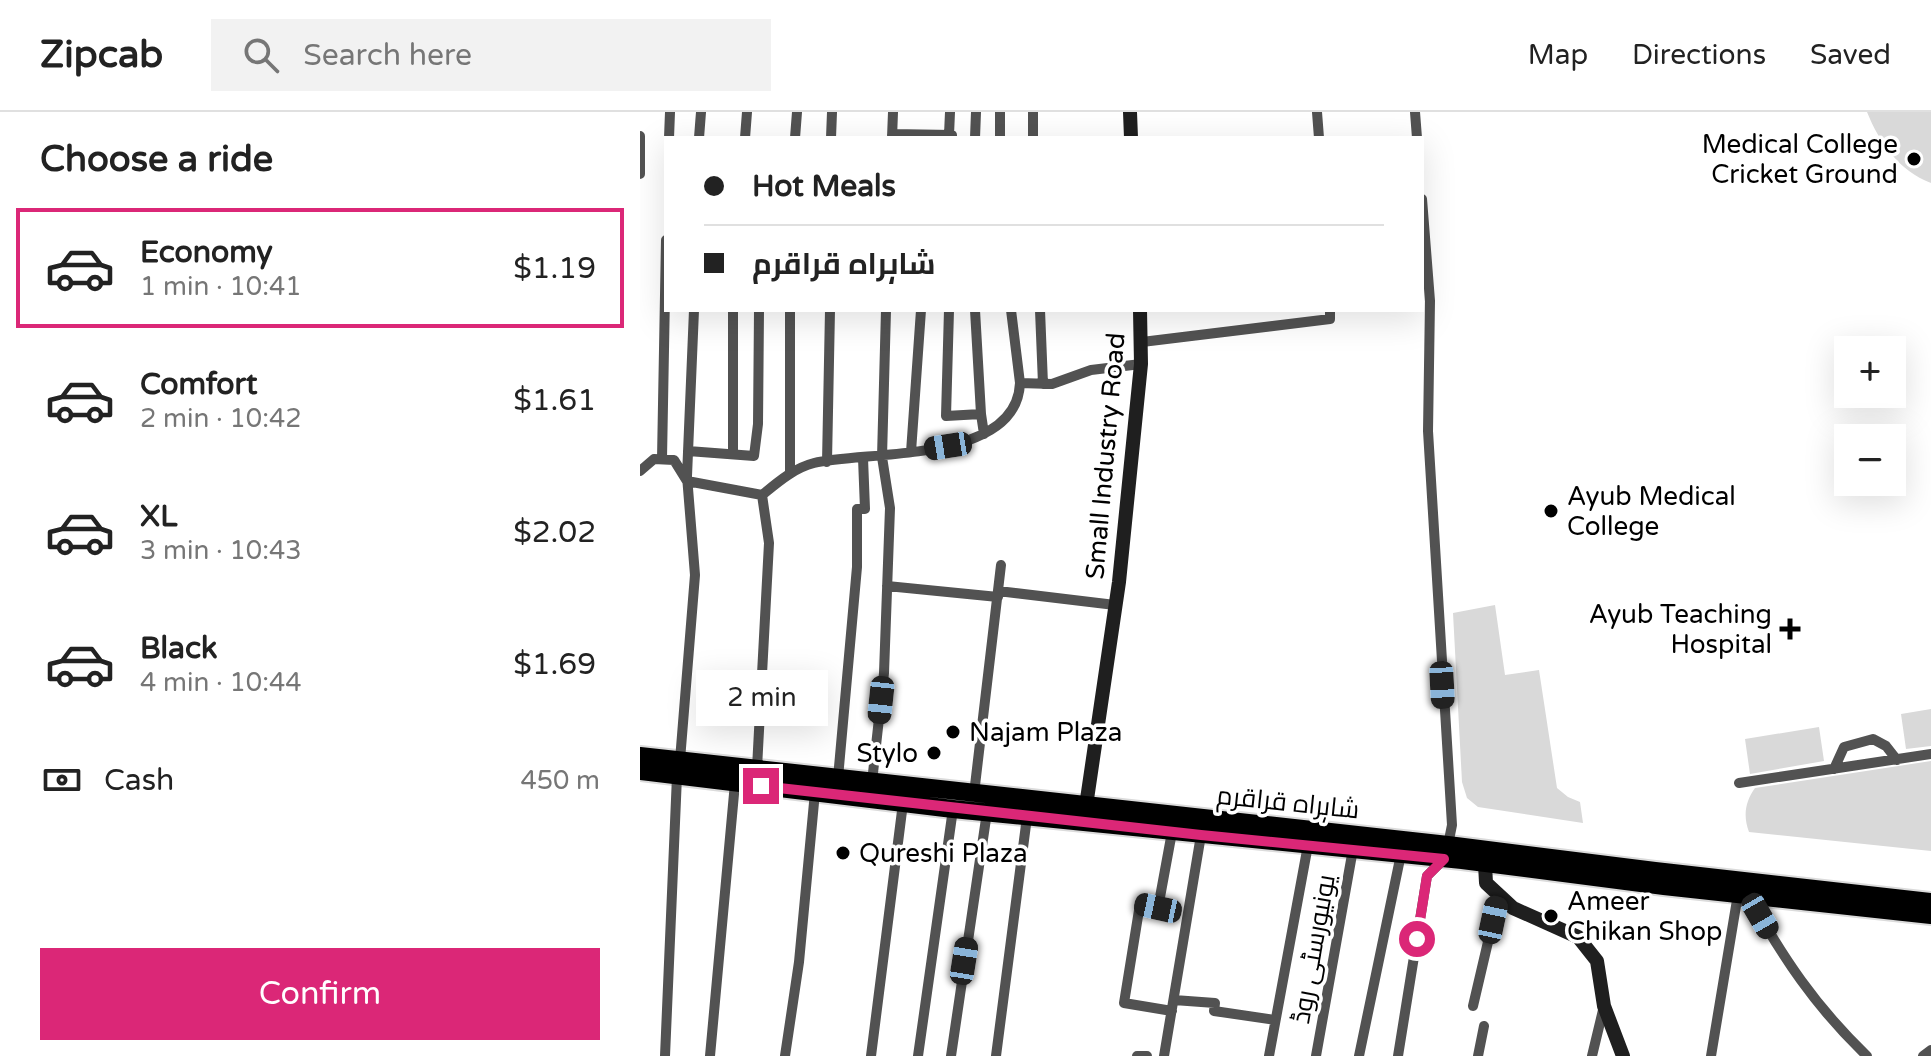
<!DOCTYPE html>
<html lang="en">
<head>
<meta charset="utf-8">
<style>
  body { margin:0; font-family:"Varela Round",Cairo,sans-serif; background:#f2f2f2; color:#222; height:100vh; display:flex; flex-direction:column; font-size:30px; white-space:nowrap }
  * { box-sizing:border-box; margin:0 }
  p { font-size:26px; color:#767676 }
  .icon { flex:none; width:44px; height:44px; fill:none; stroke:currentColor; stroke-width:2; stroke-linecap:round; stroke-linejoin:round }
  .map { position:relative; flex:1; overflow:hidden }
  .side { display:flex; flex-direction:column; background:#fff; width:640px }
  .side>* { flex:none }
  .top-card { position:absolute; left:24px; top:24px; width:760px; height:176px; border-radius:0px; box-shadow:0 8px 32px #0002; display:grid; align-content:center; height:176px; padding:0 40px; background:#fff }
  .tools { position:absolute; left:1194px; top:224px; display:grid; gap:16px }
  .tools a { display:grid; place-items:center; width:72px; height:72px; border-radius:0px; background:#fff; box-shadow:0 8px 32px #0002; font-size:40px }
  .end { position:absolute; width:36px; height:36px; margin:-18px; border:10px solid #db2777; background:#fff; box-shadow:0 0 0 4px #fff }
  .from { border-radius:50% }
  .bubble { position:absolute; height:56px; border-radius:0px; background:#fff; box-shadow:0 8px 32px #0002; font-size:26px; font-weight:600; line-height:56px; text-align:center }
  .car { position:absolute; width:24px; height:48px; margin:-24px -12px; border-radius:10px; box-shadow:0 0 6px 2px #0007; background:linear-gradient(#222 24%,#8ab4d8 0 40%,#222 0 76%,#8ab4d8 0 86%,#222 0) }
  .top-card b { display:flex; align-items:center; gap:28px; height:76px; font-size:30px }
  .top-card b+b { border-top:2px solid #e0e0e0 }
  .top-card i { width:20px; height:20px; background:#222 }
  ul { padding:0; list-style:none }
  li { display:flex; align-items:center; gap:24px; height:120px; margin:0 16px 12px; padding:0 24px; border:4px solid transparent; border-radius:0px }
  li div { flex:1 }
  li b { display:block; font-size:30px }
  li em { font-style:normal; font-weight:600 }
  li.selected { border-color:#db2777 }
  li>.icon { width:72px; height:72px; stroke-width:1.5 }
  h2 { padding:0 40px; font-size:36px; line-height:96px }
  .pay { display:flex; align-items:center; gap:20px; height:88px; padding:0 40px; font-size:30px }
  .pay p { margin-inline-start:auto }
  .primary-button { display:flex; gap:16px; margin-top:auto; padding:16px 40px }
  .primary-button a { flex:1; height:92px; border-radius:0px; background:#db2777; color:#fff; font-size:32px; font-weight:600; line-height:92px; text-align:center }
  header { display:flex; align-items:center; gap:48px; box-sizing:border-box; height:112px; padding:0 40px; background:#fff; border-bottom:2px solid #e0e0e0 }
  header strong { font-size:38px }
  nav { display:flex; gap:44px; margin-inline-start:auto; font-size:28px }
  .search { width:560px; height:72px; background:#f2f2f2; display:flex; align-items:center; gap:20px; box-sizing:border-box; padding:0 28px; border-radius:0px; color:#767676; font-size:30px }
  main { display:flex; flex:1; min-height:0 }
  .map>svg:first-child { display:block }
  .green { fill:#d9d9d9 }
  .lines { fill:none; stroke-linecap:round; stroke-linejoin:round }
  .highway-casing { stroke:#dbdbdb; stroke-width:22 }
  .street { stroke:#525252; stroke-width:10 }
  .secondary { stroke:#1f1f1f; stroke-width:14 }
  .highway { stroke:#000; stroke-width:18 }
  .route { stroke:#db2777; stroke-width:10 }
  .poi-dot { fill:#000; stroke:#fff; stroke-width:3 }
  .labels { text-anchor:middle; stroke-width:7; stroke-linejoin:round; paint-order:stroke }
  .poi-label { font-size:26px; fill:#000; stroke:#fff; text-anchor:start }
  .street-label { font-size:26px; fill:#000; stroke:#fff }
</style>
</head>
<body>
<header>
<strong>Zipcab</strong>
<div class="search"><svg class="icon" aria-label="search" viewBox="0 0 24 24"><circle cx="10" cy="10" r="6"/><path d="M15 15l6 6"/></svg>Search here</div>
<nav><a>Map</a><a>Directions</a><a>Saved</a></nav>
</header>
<main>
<section class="side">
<h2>Choose a ride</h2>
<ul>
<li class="selected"><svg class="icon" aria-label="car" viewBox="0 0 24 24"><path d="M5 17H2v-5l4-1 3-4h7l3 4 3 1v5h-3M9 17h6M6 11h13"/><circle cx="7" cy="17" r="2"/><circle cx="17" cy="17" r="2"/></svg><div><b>Economy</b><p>1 min · 10:41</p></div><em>$1.19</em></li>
<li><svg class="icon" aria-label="car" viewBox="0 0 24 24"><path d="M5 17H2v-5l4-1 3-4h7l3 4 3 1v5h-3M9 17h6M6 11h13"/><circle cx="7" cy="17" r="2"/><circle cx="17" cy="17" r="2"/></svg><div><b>Comfort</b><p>2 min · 10:42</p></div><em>$1.61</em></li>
<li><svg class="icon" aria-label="car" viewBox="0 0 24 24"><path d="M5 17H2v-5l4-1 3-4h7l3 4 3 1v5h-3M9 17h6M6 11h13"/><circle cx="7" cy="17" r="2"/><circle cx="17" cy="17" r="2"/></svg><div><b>XL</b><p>3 min · 10:43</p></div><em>$2.02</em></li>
<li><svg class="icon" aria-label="car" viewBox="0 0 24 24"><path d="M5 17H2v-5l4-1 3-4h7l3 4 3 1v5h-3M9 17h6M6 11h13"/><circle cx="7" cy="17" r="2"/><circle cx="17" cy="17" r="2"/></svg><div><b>Black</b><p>4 min · 10:44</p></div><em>$1.69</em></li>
</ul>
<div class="pay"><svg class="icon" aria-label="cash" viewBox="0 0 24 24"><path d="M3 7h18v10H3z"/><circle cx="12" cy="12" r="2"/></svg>Cash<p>450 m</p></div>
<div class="primary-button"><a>Confirm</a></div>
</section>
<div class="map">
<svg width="1291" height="944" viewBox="0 0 1291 944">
  <rect width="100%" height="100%" fill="#fff"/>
  <path class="green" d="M 1227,0 L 1291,0 L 1291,71 C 1259,59 1239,30 1227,0 Z
    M 855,493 L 865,563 L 899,558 L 917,676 L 928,685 L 940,690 L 943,711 L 838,695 L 827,686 L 822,670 L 813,501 Z
    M 1291,597 L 1291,634 L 1266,637 L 1261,602 Z
    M 1179,615 L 1184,649 L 1110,662 L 1105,627 Z
    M 1291,649 L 1291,739 L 1109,720 C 1103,704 1105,690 1115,676 Z"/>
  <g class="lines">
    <g class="highway-casing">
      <path id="highway" d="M 0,644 L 808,733 L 1015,759 L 1291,790
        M 0,659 L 313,697 L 822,748 L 1024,774 L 1291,803"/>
    </g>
    <path class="street" d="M 360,0 L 360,26
      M 393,0 L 393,26
      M 677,0 L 679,26
      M 775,0 L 777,26
      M 252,22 L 312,23 L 312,26
      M 309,23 L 310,0
      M 0,24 L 0,62
      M 29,26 L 30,0
      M 59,26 L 61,0
      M 105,26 L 107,0
      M 155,26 L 157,0
      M 191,26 L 192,0
      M 252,26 L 253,0
      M 335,26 L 336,0
      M 782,87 L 790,189 L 788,319 L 812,713 L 808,733
      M 93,198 L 93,341
      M 309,198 L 306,304 L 341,302 L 344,322
      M 335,198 L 341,302
      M 371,198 L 380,271
      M 400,198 L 403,272
      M 502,230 L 690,207 L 690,198
      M 48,339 L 114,344 L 118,312 L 119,198
      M 271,340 L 281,198
      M 22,347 L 26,128
      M 187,350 L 190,198
      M 0,359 L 14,347 L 34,348 L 47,369 L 122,383 C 138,370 154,356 174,351 C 228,338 377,352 380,271 L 412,272 L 451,258 L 501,252
      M 150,361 L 150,198
      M 247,474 L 358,485
      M 358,479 L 475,493
      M 40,648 L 55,463 L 47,364 L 54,198
      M 117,656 L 129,431 L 122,383
      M 1194,657 L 1204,635 L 1233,627 L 1246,634 L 1257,648
      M 198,666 L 217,455 L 217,397 L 225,397 L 223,346
      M 232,670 L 244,561 L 250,396 L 242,345 L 246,198
      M 1099,671 L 1291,642
      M 334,682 L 361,453
      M 1108,783 C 1143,846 1175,894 1227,944
      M 534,888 L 575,891 L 574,899 L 635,908
      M 833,894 L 859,783
      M 532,899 L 484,891 L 500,792 L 518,796 L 532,720
      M 25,944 L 37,664
      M 70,944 L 95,671
      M 145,944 L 159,850 L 175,680
      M 231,944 L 263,691
      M 278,944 L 313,697
      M 311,944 L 347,700
      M 356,944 L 387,705
      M 497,944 L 507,944
      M 524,944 L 561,723
      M 629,944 L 668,733
      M 676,944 L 713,737
      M 719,944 L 761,742
      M 758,944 L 787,764 L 804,747
      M 838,944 L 844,914
      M 952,944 L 964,894
      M 1071,944 L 1098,782
      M 1283,944 L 1291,938"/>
    <path class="secondary" d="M 490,0 L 491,26
      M 446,694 L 479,470 L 501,252 L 500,198
      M 845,752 L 846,771 L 873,796 L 938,825 L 957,849 L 964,894 L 983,944"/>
    <use href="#highway" class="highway"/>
  </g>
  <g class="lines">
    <path class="route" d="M 121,674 L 561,723 L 804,747 L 787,764 L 777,827"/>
  </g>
  <g class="poi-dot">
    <circle cx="1274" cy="47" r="8"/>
    <circle cx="911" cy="399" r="8"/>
    <path d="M1146 505h8v8h8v8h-8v8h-8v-8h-8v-8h8z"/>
    <circle cx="313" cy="620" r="8"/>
    <circle cx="294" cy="641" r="8"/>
    <circle cx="203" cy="741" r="8"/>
    <circle cx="911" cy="804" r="8"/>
  </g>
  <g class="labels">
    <g class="poi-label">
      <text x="1258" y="41" text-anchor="end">Medical College<tspan x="1258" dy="30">Cricket Ground</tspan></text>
      <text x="927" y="393">Ayub Medical<tspan x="927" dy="30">College</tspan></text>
      <text x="1132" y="511" text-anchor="end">Ayub Teaching<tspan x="1132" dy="30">Hospital</tspan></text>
      <text x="329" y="629">Najam Plaza</text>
      <text x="278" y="650" text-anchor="end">Stylo</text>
      <text x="219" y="750">Qureshi Plaza</text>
      <text x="927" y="798">Ameer<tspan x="927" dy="30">Chikan Shop</tspan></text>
    </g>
    <g class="street-label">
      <text transform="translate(465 344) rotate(-85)" y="9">Small Industry Road</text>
      <text transform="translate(648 690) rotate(6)" y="9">شاہراہ قراقرم</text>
      <text transform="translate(673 837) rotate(-80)" y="9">یونیورسٹی روڈ</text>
    </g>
  </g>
</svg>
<div class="tools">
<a>+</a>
<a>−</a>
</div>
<i class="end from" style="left:777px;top:827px"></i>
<i class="end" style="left:121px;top:674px"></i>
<div class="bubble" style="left:56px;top:558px;width:132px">2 min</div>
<i class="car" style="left:308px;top:334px;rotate:261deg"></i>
<i class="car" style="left:802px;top:573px;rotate:177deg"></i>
<i class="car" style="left:241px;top:588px;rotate:186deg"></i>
<i class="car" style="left:518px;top:796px;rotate:282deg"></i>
<i class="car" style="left:1120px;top:804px;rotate:150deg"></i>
<i class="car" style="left:853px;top:808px;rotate:12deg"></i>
<i class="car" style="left:324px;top:849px;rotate:9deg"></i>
<div class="top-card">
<b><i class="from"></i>Hot Meals</b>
<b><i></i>شاہراہ قراقرم</b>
</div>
</div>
</main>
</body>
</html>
